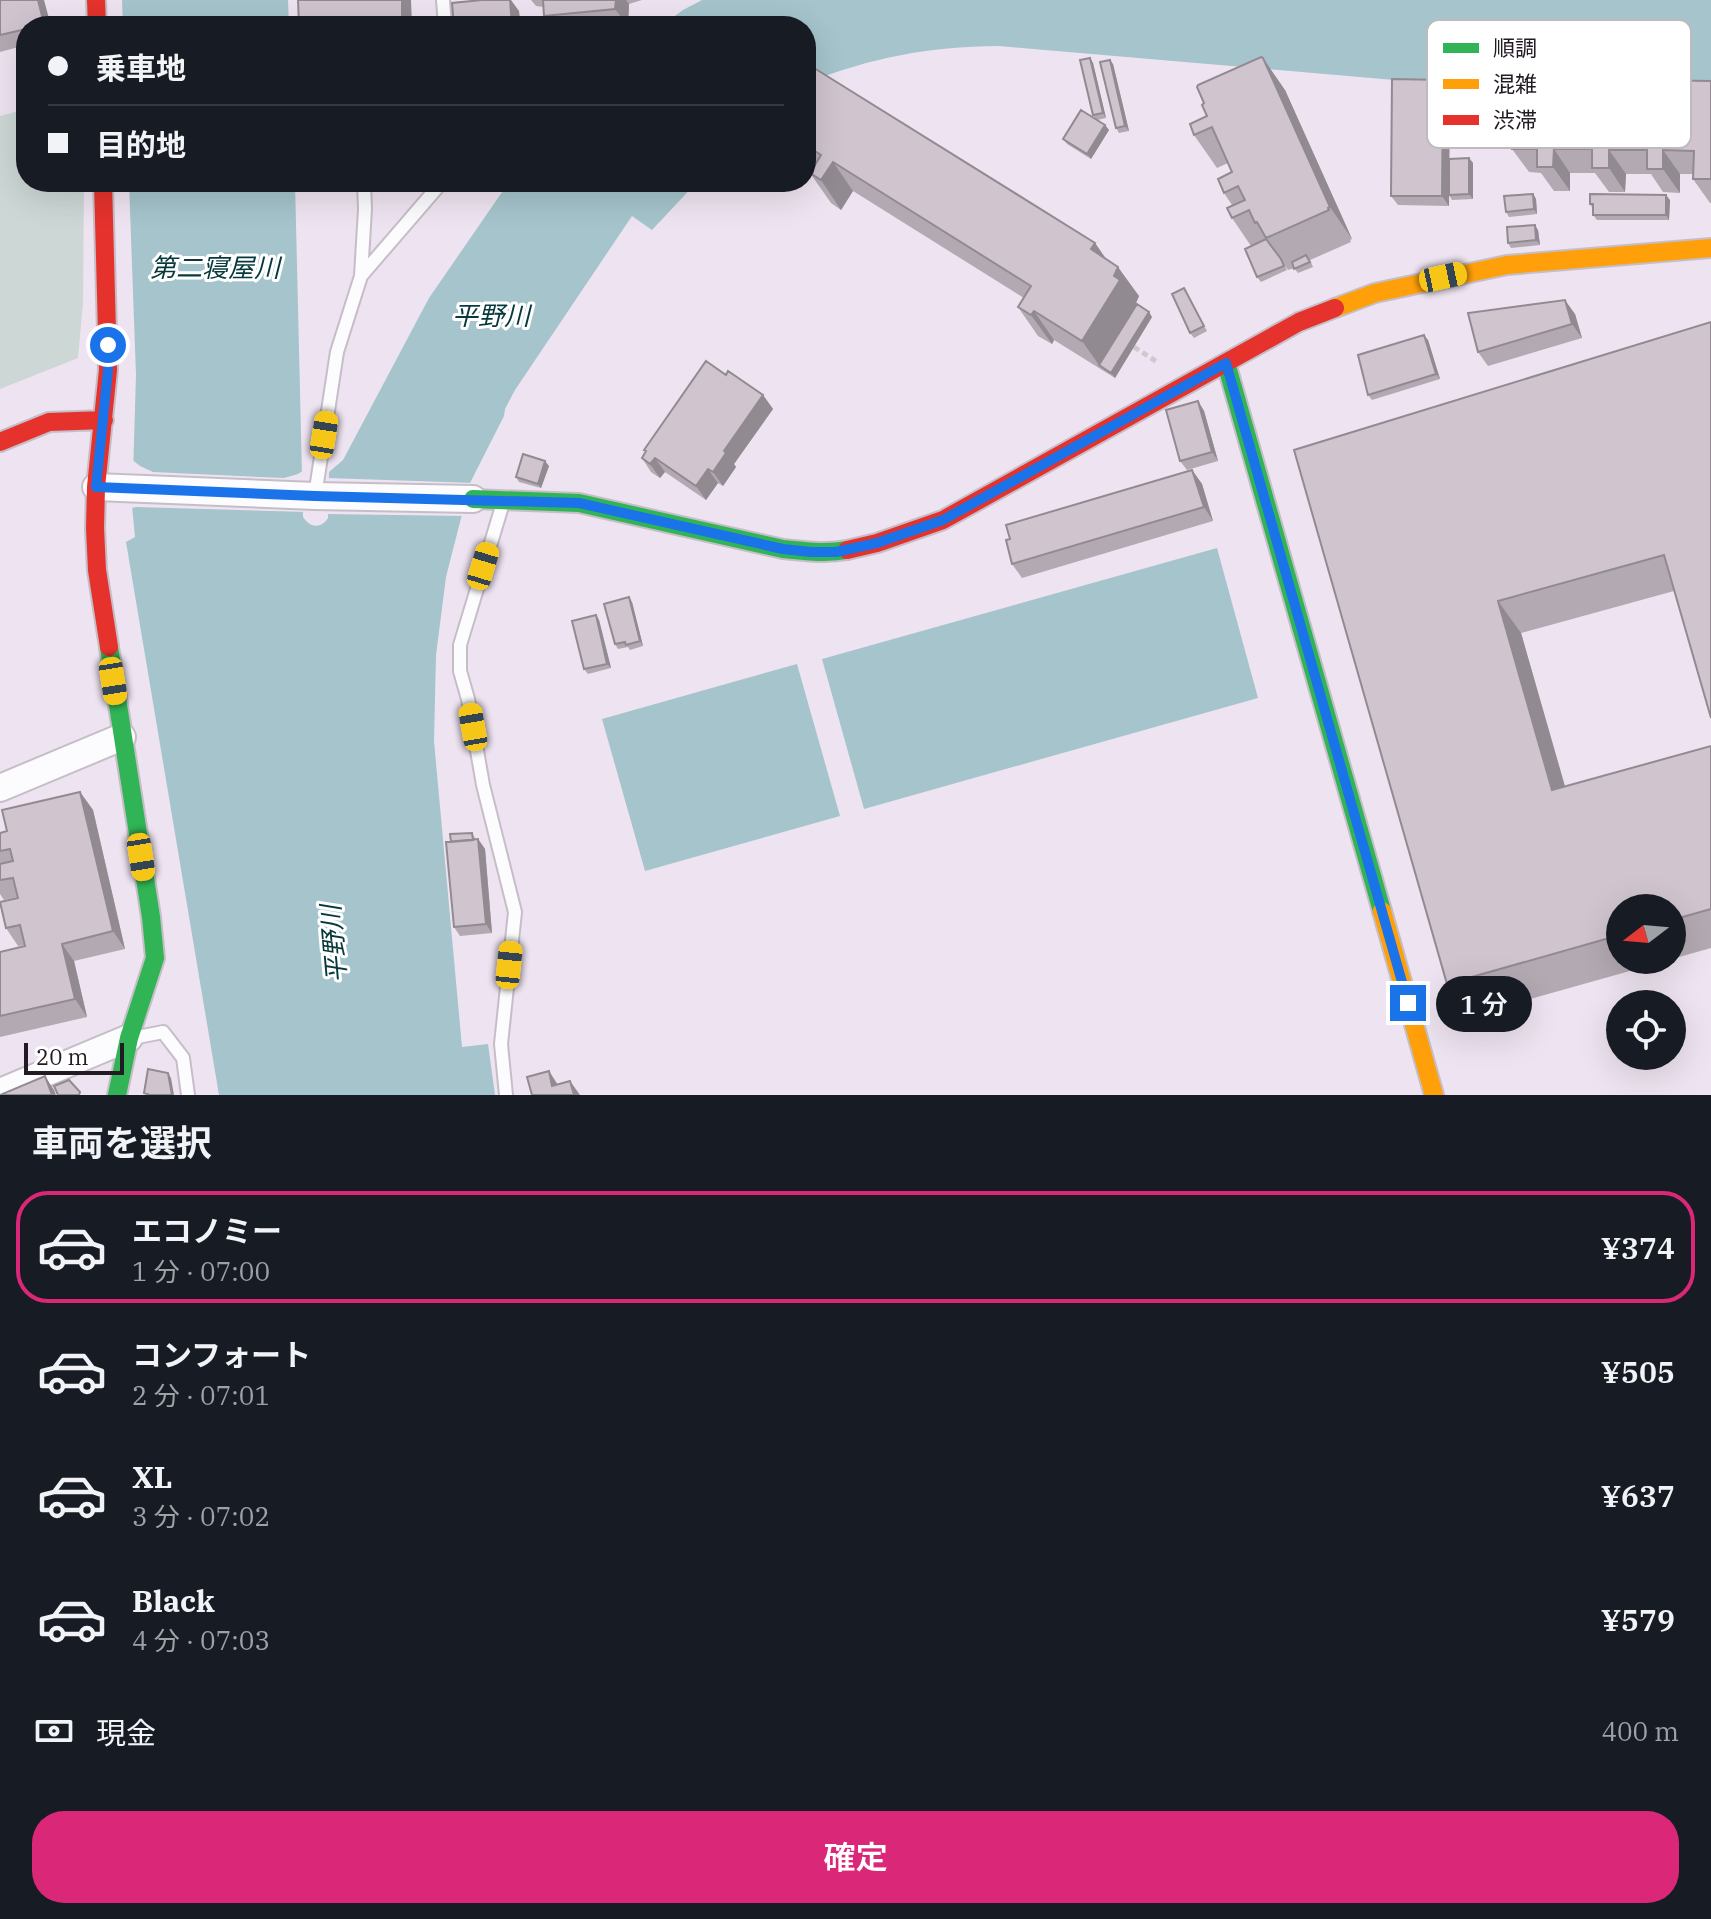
<!DOCTYPE html>
<html lang="ja">
<head>
<meta charset="utf-8">
<style>
  body { margin:0; font-family:"IBM Plex Serif","Noto Sans JP",serif; background:#20242c; color:#f1f3f6; height:100vh; display:flex; flex-direction:column; font-size:30px; white-space:nowrap }
  * { box-sizing:border-box; margin:0 }
  p { font-size:26px; color:#9ea1a6 }
  .icon { flex:none; width:44px; height:44px; fill:none; stroke:currentColor; stroke-width:2; stroke-linecap:round; stroke-linejoin:round }
  .map { position:relative; height:1095px; overflow:hidden }
  .panel { display:flex; flex-direction:column; background:#171b24; flex:1 }
  .panel>* { flex:none }
  .top-card { position:absolute; left:16px; top:16px; width:800px; height:176px; border-radius:32px; box-shadow:0 8px 32px #0002; display:grid; align-content:center; height:176px; padding:0 32px; background:#171b24 }
  .needle { width:52px; rotate:254deg }
  .fabs { position:absolute; left:1606px; top:894px; display:grid; gap:16px }
  .fabs a { display:grid; place-items:center; width:80px; height:80px; border-radius:50%; background:#171b24; box-shadow:0 8px 32px #0002; font-size:40px }
  .scale { position:absolute; left:24px; bottom:20px; width:100px; box-sizing:border-box; padding-left:8px; border:4px solid #221b23; border-top:0; font-size:22px; line-height:28px; white-space:nowrap; color:#221b23; -webkit-text-stroke:6px #fff; paint-order:stroke }
  .end { position:absolute; width:36px; height:36px; margin:-18px; border:10px solid #1a73e8; background:#fff; box-shadow:0 0 0 4px #fff }
  .from { border-radius:50% }
  .bubble { position:absolute; height:56px; border-radius:28px; background:#171b24; box-shadow:0 8px 32px #0002; font-size:26px; font-weight:600; line-height:56px; text-align:center }
  .car { position:absolute; width:24px; height:48px; margin:-24px -12px; border-radius:10px; box-shadow:0 0 6px 2px #0007; background:linear-gradient(#f5c518 24%,#345 0 40%,#f5c518 0 76%,#345 0 86%,#f5c518 0) }
  .top-card b { display:flex; align-items:center; gap:28px; height:76px; font-size:30px }
  .top-card b+b { border-top:2px solid #363941 }
  .top-card i { width:20px; height:20px; background:#f1f3f6 }
  ul { padding:0; list-style:none }
  li { display:flex; align-items:center; gap:24px; height:112px; margin:0 16px 12px; padding:0 16px; border:4px solid transparent; border-radius:32px }
  li div { flex:1 }
  li b { display:block; font-size:30px }
  li em { font-style:normal; font-weight:600 }
  li.on { border-color:#db2777 }
  li>.icon { width:72px; height:72px; stroke-width:1.5 }
  h2 { padding:0 32px; font-size:36px; line-height:96px }
  .pay { display:flex; align-items:center; gap:20px; height:88px; padding:0 32px; font-size:30px }
  .pay p { margin-inline-start:auto }
  .button { display:flex; gap:16px; margin-top:auto; padding:16px 32px }
  .button a { flex:1; height:92px; border-radius:32px; background:#db2777; color:#fff; font-size:32px; font-weight:600; line-height:92px; text-align:center }
  .map>svg:first-child { display:block }
  .green { fill:#ccd7d6 }
  .water { fill:#a5c4cc }
  .pier { fill:#eee4f1 }
  .lines { fill:none; stroke-linecap:round; stroke-linejoin:round }
  .lane-casing { stroke:#c5bec7; stroke-width:16 }
  .street-casing { stroke:#c5bec7; stroke-width:30 }
  .fast-casing { stroke:#c5bec7; stroke-width:22 }
  .slow-casing { stroke:#c5bec7; stroke-width:22 }
  .jam-casing { stroke:#c5bec7; stroke-width:22 }
  .path { stroke:#cdcace; stroke-width:5; stroke-dasharray:6 4; stroke-linecap:butt }
  .lane { stroke:#fcfbfd; stroke-width:12 }
  .street { stroke:#fcfbfd; stroke-width:26 }
  .fast { stroke:#30b455; stroke-width:18 }
  .slow { stroke:#ff9f0a; stroke-width:18 }
  .jam { stroke:#e5322d; stroke-width:18 }
  .wall { fill:#b3a9b2 }
  .shaded-wall { fill:#928a91 }
  .building { fill:#d0c5cf; stroke:#928a91; stroke-width:2 }
  .route { stroke:#1a73e8; stroke-width:10 }
  .labels { text-anchor:middle; stroke-width:6; stroke-linejoin:round; paint-order:stroke }
  .water-label { font-size:26px; font-style:italic; fill:#06383c; stroke:#fff }
  .key { fill:#fff; stroke:#bdbbbd; stroke-width:2 }
  .key-label { font-size:22px; fill:#221b23 }
</style>
</head>
<body>
<div class="map">
<svg width="1711" height="1095" viewBox="0 0 1711 1095">
  <rect width="100%" height="100%" fill="#eee4f1"/>
  <path class="green" d="M 26,109 L 26,182 L 84,182 L 83,303 L 78,358 L 0,389 L 0,116 Z"/>
  <path class="water" d="M 122,0 L 288,0 L 289,26 L 123,26 Z
    M 702,0 L 1711,0 L 1711,84 L 1394,80 L 999,46 C 926,47 874,57 806,83 L 806,26 L 661,26 L 683,10 Z
    M 129,182 L 295,182 L 303,517 C 310,528 321,529 328,518 L 329,472 L 343,460 L 429,298 L 509,182 L 697,182 L 652,230 L 632,216 L 515,390 L 505,409 L 504,416 L 470,483 L 446,577 L 436,655 L 434,741 L 462,1047 L 488,1044 L 495,1095 L 219,1095 L 126,542 L 135,537 L 132,506 L 136,375 Z
    M 1217,548 L 1258,698 L 864,809 L 822,659 Z
    M 797,664 L 840,816 L 645,871 L 602,719 Z"/>
  <path class="pier" d="M 130,458 L 140,466 L 153,472 L 284,478 L 298,474 L 304,470 L 304,475 L 306,475 L 307,512 L 136,507 L 128,509 Z
    M 327,478 L 475,483 L 465,516 L 325,514 Z"/>
  <g class="lines">
    <g class="lane-casing">
      <path id="lane" d="M 443,0 L 445,26
        M 361,276 L 442,182
        M 315,496 L 337,352 L 361,276 L 365,209 L 364,182
        M 503,503 L 460,645 L 460,671 L 468,699 L 483,785 L 515,912 L 501,1044 L 506,1095
        M 133,1038 L 163,1032 L 183,1058 L 188,1095"/>
    </g>
    <g class="street-casing">
      <path id="street" d="M 96,487 L 315,496 L 473,499
        M 0,788 L 122,737
        M 0,1092 L 129,1038"/>
    </g>
    <g class="fast-casing">
      <path id="fast" d="M 1226,363 L 1382,911
        M 473,499 L 579,503 L 783,549 C 804,551 826,554 847,550
        M 109,647 L 151,917 L 155,958 L 129,1038 L 117,1095"/>
    </g>
    <g class="slow-casing">
      <path id="slow" d="M 1335,308 L 1375,293 L 1507,265 L 1711,248
        M 1382,911 L 1434,1095"/>
    </g>
    <g class="jam-casing">
      <path id="jam" d="M 96,0 L 97,26
        M 103,182 L 108,370 L 96,487 L 95,528 L 97,570 L 109,647
        M 0,442 L 49,422 L 104,420
        M 847,550 L 877,543 L 943,520 L 1299,322 L 1335,308"/>
    </g>
    <path class="path" d="M 1134,347 L 1157,362"/>
    <use href="#lane" class="lane"/>
    <use href="#street" class="street"/>
    <use href="#fast" class="fast"/>
    <use href="#slow" class="slow"/>
    <use href="#jam" class="jam"/>
  </g>
  <path class="wall" d="M 0,0 L 51,26 L 26,26 L 26,45 L 0,52 Z
    M 531,0 L 642,0 L 629,4 L 628,26 L 551,26 L 544,16 L 544,7 L 536,6 Z
    M 1090,58 L 1093,63 L 1106,118 L 1097,120 L 1105,125 L 1109,130 L 1091,159 L 1067,144 L 1063,139 L 1095,119 L 1093,115 Z
    M 806,63 L 1095,243 L 1106,259 L 1139,296 L 1136,303 L 1137,304 L 1152,317 L 1115,378 L 1054,340 L 1052,344 L 1038,336 L 1018,307 L 1024,298 L 853,191 L 841,210 L 831,203 L 810,173 L 814,167 L 813,166 L 806,178 Z
    M 1113,64 L 1129,131 L 1119,133 L 1116,128 Z
    M 1443,80 L 1450,89 L 1449,159 L 1469,158 L 1473,163 L 1473,199 L 1452,200 L 1449,195 L 1449,206 L 1398,205 L 1391,196 Z
    M 1711,81 L 1711,203 L 1710,203 L 1693,179 L 1693,174 L 1680,174 L 1680,193 L 1663,192 L 1651,174 L 1626,174 L 1625,192 L 1609,192 L 1595,173 L 1570,173 L 1570,191 L 1554,191 L 1541,173 L 1529,172 L 1512,149 L 1513,131 L 1508,124 L 1513,99 Z
    M 1285,90 L 1352,239 L 1350,240 L 1351,242 L 1310,260 L 1313,267 L 1298,273 L 1294,268 L 1288,270 L 1284,264 L 1287,270 L 1261,282 L 1257,277 L 1251,246 L 1232,218 L 1232,205 L 1224,193 L 1232,172 L 1228,163 L 1217,168 L 1194,135 Z
    M 1533,194 L 1536,199 L 1537,214 L 1509,217 L 1506,212 Z
    M 1670,200 L 1669,220 L 1597,220 L 1593,215 L 1593,209 L 1590,204 Z
    M 1538,230 L 1540,245 L 1511,248 L 1508,243 Z
    M 1184,288 L 1207,331 L 1194,338 L 1190,333 Z
    M 1575,314 L 1582,338 L 1488,366 L 1478,352 Z
    M 1711,322 L 1674,591 L 1521,633 L 1565,786 L 1711,746 L 1711,948 L 1672,959 L 1672,908 L 1620,908 L 1620,960 L 1669,960 L 1470,1016 L 1447,984 L 1294,450 Z
    M 1428,340 L 1440,379 L 1372,400 L 1368,395 Z
    M 726,375 L 763,395 L 773,409 L 734,464 L 736,467 L 723,486 L 718,483 L 706,500 L 665,472 L 660,478 L 651,472 L 642,458 L 646,452 L 644,450 Z
    M 1198,401 L 1204,411 L 1218,461 L 1187,470 L 1180,461 Z
    M 549,466 L 541,488 L 519,482 L 516,477 Z
    M 1192,470 L 1202,484 L 1213,521 L 1022,578 L 1012,564 Z
    M 632,602 L 643,646 L 630,650 L 628,647 L 618,649 L 615,644 Z
    M 596,615 L 599,620 L 611,668 L 588,674 L 584,669 Z
    M 80,792 L 93,810 L 125,949 L 74,961 L 87,1017 L 0,1037 L 0,952 L 25,946 L 25,945 L 18,946 L 6,928 L 18,898 L 18,897 L 4,900 L 0,894 L 0,833 L 7,831 Z
    M 472,833 L 476,840 L 478,839 L 485,849 L 492,933 L 460,936 L 454,927 L 451,842 Z"/>
  <path class="shaded-wall" d="M 38,0 L 44,0 L 51,26 L 46,26 L 44,24 Z
    M 402,0 L 411,0 L 412,26 L 402,26 Z
    M 510,0 L 511,0 L 519,11 L 521,26 L 512,26 Z
    M 616,0 L 626,0 L 629,4 L 628,26 L 615,9 Z
    M 1090,58 L 1093,63 L 1106,118 L 1103,113 Z
    M 1263,58 L 1285,90 L 1352,239 L 1330,207 Z
    M 1110,60 L 1113,64 L 1129,131 L 1125,126 Z
    M 1443,80 L 1450,89 L 1449,206 L 1442,196 Z
    M 1105,125 L 1109,130 L 1091,159 L 1087,154 Z
    M 1554,149 L 1570,173 L 1570,191 L 1553,167 Z
    M 1609,150 L 1626,174 L 1625,192 L 1609,168 Z
    M 1663,150 L 1680,174 L 1680,193 L 1663,169 Z
    M 806,156 L 813,166 L 806,178 Z
    M 1469,158 L 1473,163 L 1473,199 L 1469,194 Z
    M 833,162 L 853,191 L 841,210 L 821,180 Z
    M 1533,194 L 1536,199 L 1537,214 L 1534,209 Z
    M 1666,195 L 1670,200 L 1669,220 L 1666,215 Z
    M 1535,225 L 1538,230 L 1540,245 L 1536,240 Z
    M 1095,243 L 1115,272 L 1091,249 Z
    M 1118,267 L 1139,296 L 1136,303 L 1140,309 L 1099,365 L 1082,341 Z
    M 1565,300 L 1575,314 L 1582,338 L 1572,324 Z
    M 1034,311 L 1054,340 L 1052,344 L 1031,315 Z
    M 1149,312 L 1152,317 L 1115,378 L 1111,373 Z
    M 1424,335 L 1428,340 L 1440,379 L 1436,374 Z
    M 763,395 L 773,409 L 734,464 L 736,467 L 723,486 L 713,472 L 724,451 Z
    M 1198,401 L 1204,411 L 1218,461 L 1212,452 Z
    M 655,458 L 665,472 L 660,478 L 650,464 Z
    M 545,461 L 549,466 L 541,488 L 538,484 Z
    M 708,469 L 718,483 L 706,500 L 696,486 Z
    M 1192,470 L 1202,484 L 1213,521 L 1204,507 Z
    M 629,597 L 632,602 L 643,646 L 640,641 Z
    M 1498,601 L 1521,633 L 1575,822 L 1552,790 Z
    M 596,615 L 599,620 L 611,668 L 607,664 Z
    M 80,792 L 93,810 L 125,949 L 113,931 Z
    M 478,839 L 485,849 L 492,933 L 486,924 Z
    M 62,944 L 74,961 L 87,1017 L 75,999 Z
    M 549,1071 L 558,1085 L 552,1086 Z
    M 168,1073 L 171,1078 L 174,1095 L 172,1095 Z
    M 45,1076 L 54,1090 L 56,1095 L 52,1095 Z
    M 570,1081 L 580,1095 L 574,1095 Z"/>
  <path class="building" d="M 0,0 L 38,0 L 44,24 L 36,26 L 26,26 L 26,29 L 0,35 Z
    M 298,0 L 402,0 L 402,26 L 299,26 Z
    M 482,0 L 510,0 L 512,26 L 454,26 L 452,3 Z
    M 543,0 L 616,0 L 615,9 L 544,16 Z
    M 1261,57 L 1263,58 L 1330,207 L 1328,208 L 1329,210 L 1266,238 L 1257,222 L 1255,223 L 1249,210 L 1232,218 L 1227,208 L 1245,200 L 1238,186 L 1224,193 L 1218,179 L 1232,172 L 1212,127 L 1194,135 L 1190,124 L 1207,116 L 1202,105 L 1204,103 L 1197,87 L 1198,85 Z
    M 1090,58 L 1103,113 L 1093,115 L 1080,60 Z
    M 1110,60 L 1125,126 L 1116,128 L 1100,62 Z
    M 806,63 L 1095,243 L 1091,249 L 1118,267 L 1114,276 L 1120,280 L 1082,341 L 1034,311 L 1031,315 L 1018,307 L 1031,286 L 833,162 L 821,180 L 810,173 L 821,155 L 806,145 Z
    M 1516,78 L 1711,81 L 1711,179 L 1693,179 L 1694,151 L 1663,150 L 1663,169 L 1647,169 L 1647,150 L 1609,150 L 1609,168 L 1592,168 L 1592,149 L 1554,149 L 1553,167 L 1537,167 L 1537,149 L 1512,149 L 1513,124 L 1508,124 L 1508,99 L 1513,99 Z
    M 1392,79 L 1443,80 L 1442,196 L 1391,196 Z
    M 1081,110 L 1105,125 L 1087,154 L 1063,139 Z
    M 1469,158 L 1469,194 L 1449,195 L 1449,159 Z
    M 1533,194 L 1534,209 L 1506,212 L 1504,196 Z
    M 1590,194 L 1666,195 L 1666,215 L 1593,215 L 1593,204 L 1590,204 Z
    M 1535,225 L 1536,240 L 1508,243 L 1507,227 Z
    M 1266,239 L 1281,259 L 1284,266 L 1257,277 L 1245,249 Z
    M 1306,255 L 1310,262 L 1294,269 L 1292,262 Z
    M 1184,288 L 1204,326 L 1190,333 L 1172,294 Z
    M 1565,300 L 1572,324 L 1478,352 L 1468,313 Z
    M 1137,304 L 1149,312 L 1111,373 L 1099,365 Z
    M 1711,322 L 1711,718 L 1664,555 L 1498,601 L 1552,790 L 1711,746 L 1711,909 L 1672,920 L 1672,908 L 1620,908 L 1620,935 L 1447,984 L 1294,450 Z
    M 1424,335 L 1436,374 L 1368,395 L 1358,355 Z
    M 706,361 L 726,375 L 728,371 L 763,395 L 724,451 L 726,453 L 713,472 L 708,469 L 696,486 L 655,458 L 650,464 L 642,458 L 646,451 L 644,450 Z
    M 1198,401 L 1212,452 L 1180,461 L 1166,410 Z
    M 523,454 L 545,461 L 538,484 L 516,477 Z
    M 1192,470 L 1204,507 L 1012,564 L 1006,540 L 1010,539 L 1006,525 Z
    M 629,597 L 640,641 L 626,645 L 625,642 L 615,644 L 604,604 Z
    M 596,615 L 607,664 L 584,669 L 572,621 Z
    M 80,792 L 113,931 L 62,944 L 75,999 L 0,1016 L 0,952 L 25,946 L 20,925 L 6,928 L 0,902 L 18,898 L 13,878 L 0,880 L 0,864 L 13,861 L 10,849 L 0,851 L 0,833 L 7,831 L 2,810 Z
    M 472,833 L 473,840 L 451,842 L 450,834 Z
    M 478,839 L 486,924 L 454,927 L 446,842 Z
    M 148,1069 L 168,1073 L 172,1095 L 150,1095 L 144,1093 Z
    M 549,1071 L 552,1086 L 570,1081 L 574,1095 L 532,1095 L 527,1077 Z
    M 45,1076 L 52,1095 L 0,1095 Z
    M 69,1080 L 80,1092 L 79,1095 L 58,1095 L 54,1086 Z"/>
  <g class="lines">
    <path class="route" d="M 108,345 L 108,370 L 96,487 L 315,496 L 579,503 L 783,549 L 811,552 L 836,552 L 877,543 L 943,520 L 1226,363 L 1408,1003"/>
  </g>
  <g class="labels">
    <g class="water-label">
      <text x="215" y="277">第二寝屋川</text>
      <text x="491" y="325">平野川</text>
      <text transform="translate(334 944) rotate(-95)" y="9">平野川</text>
    </g>
  </g>
  <rect x="1427" y="20" width="264" height="128" rx="12" class="key"/>
  <rect x="1443" y="43" width="36" height="10" fill="#30b455"/>
  <rect x="1443" y="79" width="36" height="10" fill="#ff9f0a"/>
  <rect x="1443" y="115" width="36" height="10" fill="#e5322d"/>
  <g class="key-label">
    <text x="1493" y="56">順調</text>
    <text x="1493" y="92">混雑</text>
    <text x="1493" y="128">渋滞</text>
  </g>
</svg>
<div class="fabs">
<a><svg class="needle" viewBox="-14 -14 28 28"><path d="M0-13l5 13h-10z" fill="#e53935"/><path d="M0 13l5-13h-10z" fill="#9ea1a6"/></svg></a>
<a><svg class="icon" aria-label="locate" viewBox="0 0 24 24"><circle cx="12" cy="12" r="6"/><path d="M12 2v4M12 18v4M2 12h4M18 12h4"/></svg></a>
</div>
<div class="scale">20 m</div>
<i class="end from" style="left:108px;top:345px"></i>
<i class="end" style="left:1408px;top:1003px"></i>
<div class="bubble" style="left:1436px;top:976px;width:96px">1 分</div>
<i class="car" style="left:1443px;top:277px;rotate:78deg"></i>
<i class="car" style="left:324px;top:435px;rotate:9deg"></i>
<i class="car" style="left:483px;top:566px;rotate:17deg"></i>
<i class="car" style="left:113px;top:681px;rotate:171deg"></i>
<i class="car" style="left:473px;top:727px;rotate:350deg"></i>
<i class="car" style="left:141px;top:857px;rotate:171deg"></i>
<i class="car" style="left:509px;top:965px;rotate:6deg"></i>
<div class="top-card">
<b><i class="from"></i>乗車地</b>
<b><i></i>目的地</b>
</div>
</div>
<section class="panel">
<h2>車両を選択</h2>
<ul>
<li class="on"><svg class="icon" aria-label="car" viewBox="0 0 24 24"><path d="M5 17H2v-5l4-1 3-4h7l3 4 3 1v5h-3M9 17h6M6 11h13"/><circle cx="7" cy="17" r="2"/><circle cx="17" cy="17" r="2"/></svg><div><b>エコノミー</b><p>1 分 · 07:00</p></div><em>¥374</em></li>
<li><svg class="icon" aria-label="car" viewBox="0 0 24 24"><path d="M5 17H2v-5l4-1 3-4h7l3 4 3 1v5h-3M9 17h6M6 11h13"/><circle cx="7" cy="17" r="2"/><circle cx="17" cy="17" r="2"/></svg><div><b>コンフォート</b><p>2 分 · 07:01</p></div><em>¥505</em></li>
<li><svg class="icon" aria-label="car" viewBox="0 0 24 24"><path d="M5 17H2v-5l4-1 3-4h7l3 4 3 1v5h-3M9 17h6M6 11h13"/><circle cx="7" cy="17" r="2"/><circle cx="17" cy="17" r="2"/></svg><div><b>XL</b><p>3 分 · 07:02</p></div><em>¥637</em></li>
<li><svg class="icon" aria-label="car" viewBox="0 0 24 24"><path d="M5 17H2v-5l4-1 3-4h7l3 4 3 1v5h-3M9 17h6M6 11h13"/><circle cx="7" cy="17" r="2"/><circle cx="17" cy="17" r="2"/></svg><div><b>Black</b><p>4 分 · 07:03</p></div><em>¥579</em></li>
</ul>
<div class="pay"><svg class="icon" aria-label="cash" viewBox="0 0 24 24"><path d="M3 7h18v10H3z"/><circle cx="12" cy="12" r="2"/></svg>現金<p>400 m</p></div>
<div class="button"><a>確定</a></div>
</section>
</body>
</html>
